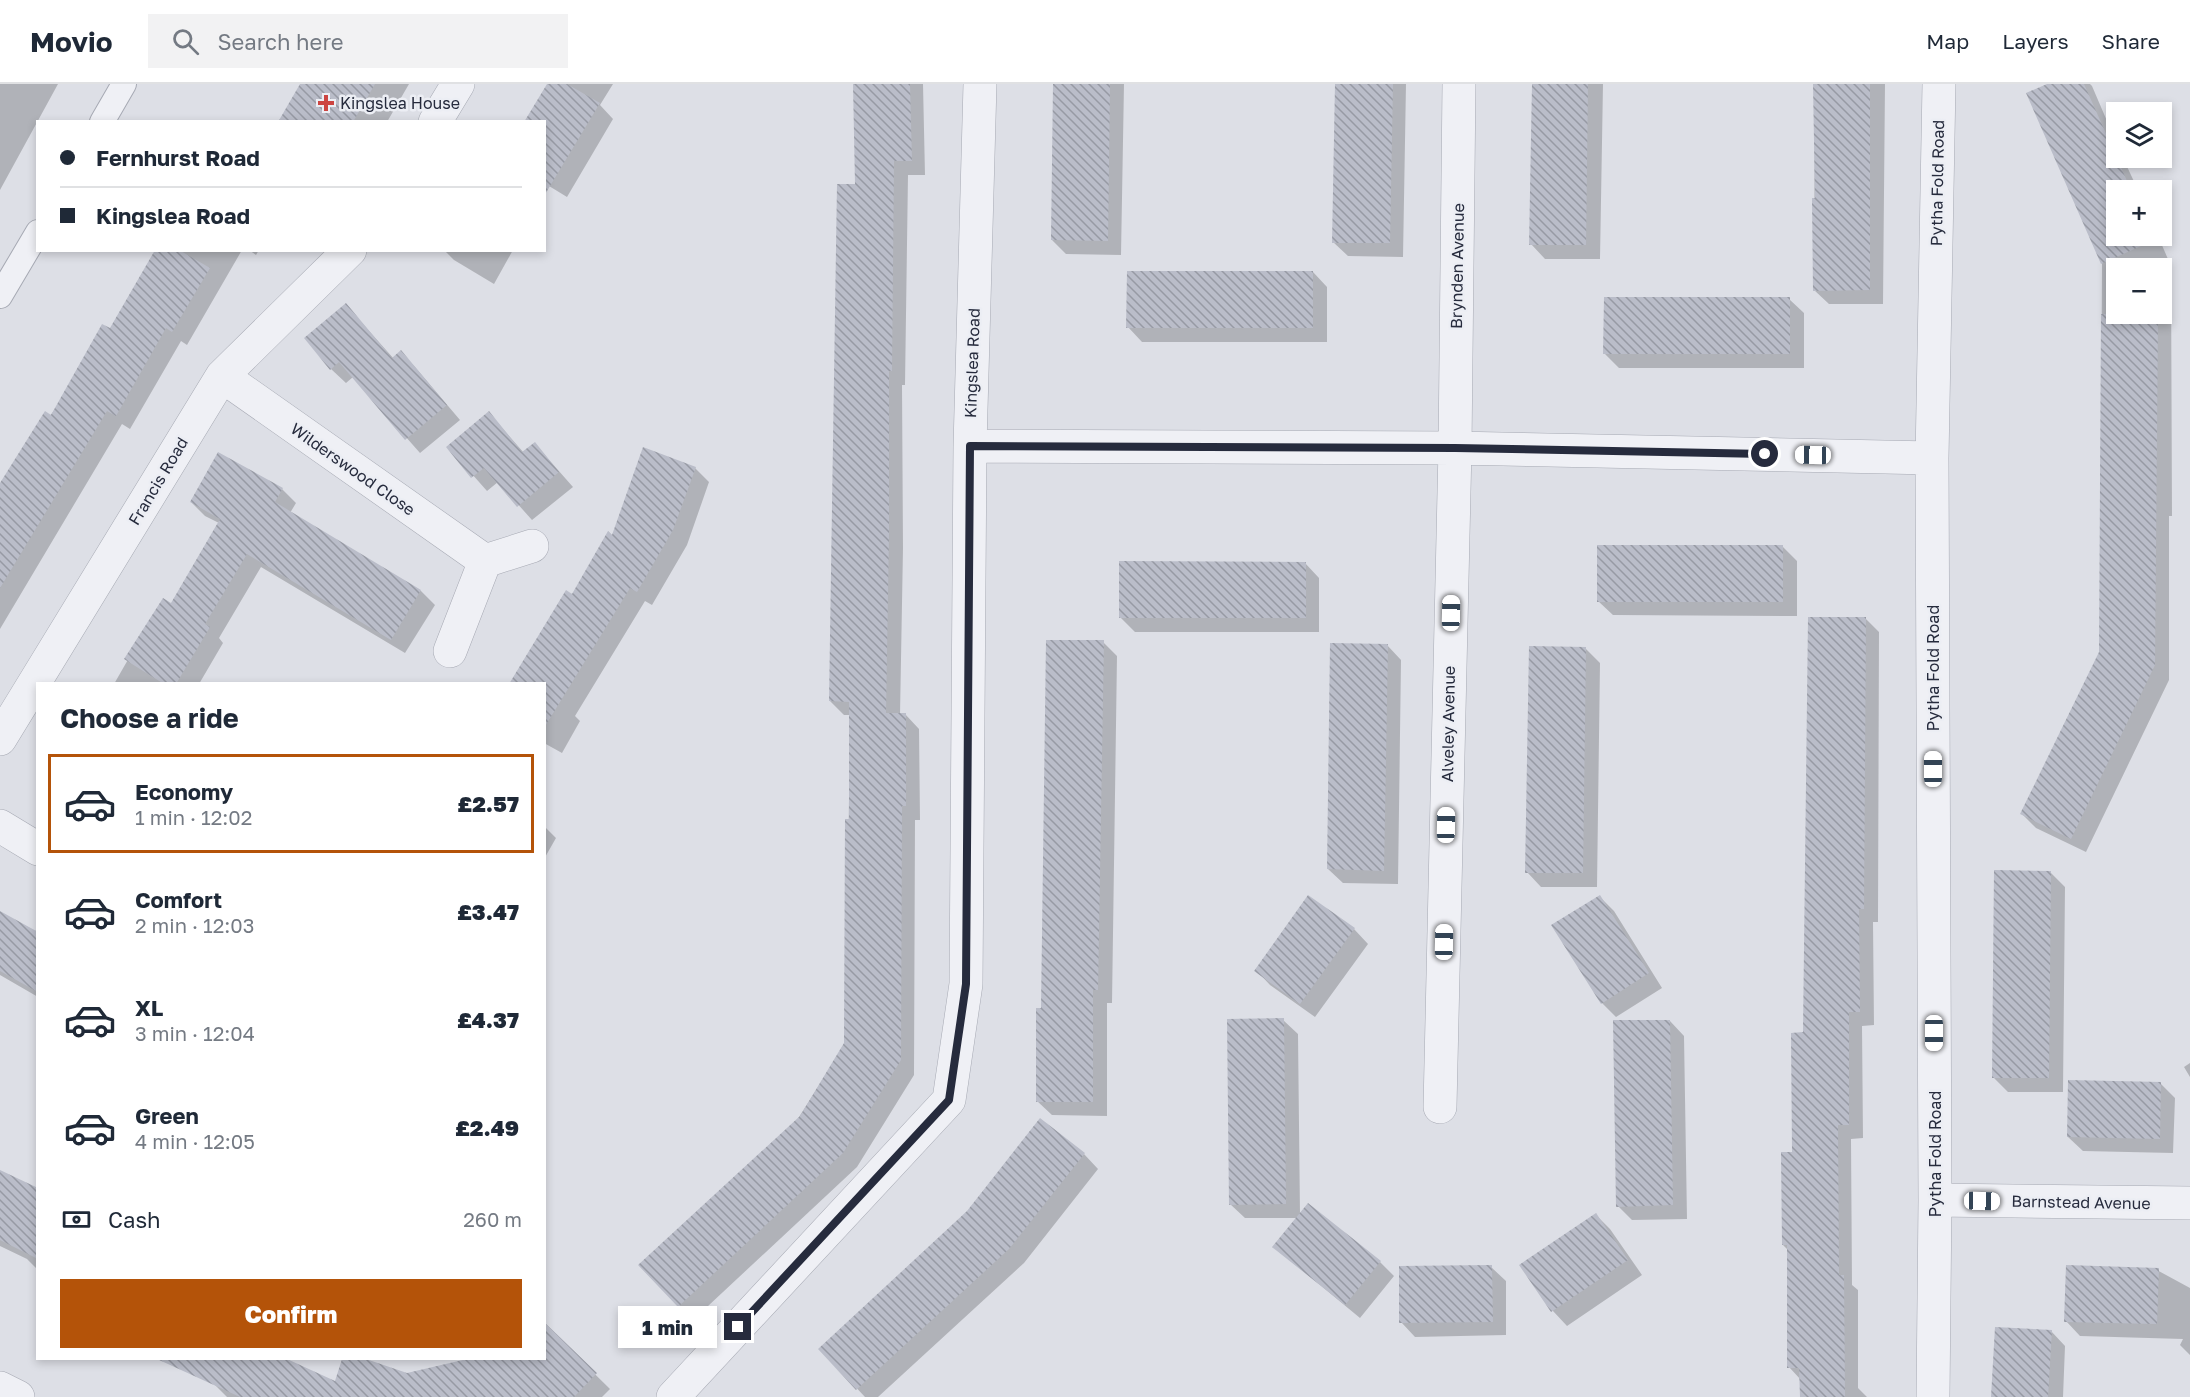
<!DOCTYPE html>
<html lang="en">
<head>
<meta charset="utf-8">
<style>
  body { margin:0; font-family:"Golos Text",sans-serif; background:#f2f2f3; color:#1f2937; height:100vh; display:flex; flex-direction:column; font-size:22px; white-space:nowrap }
  * { box-sizing:border-box; margin:0 }
  p { font-size:20px; color:#747a83 }
  .icon { flex:none; width:33px; height:33px; fill:none; stroke:currentColor; stroke-width:2; stroke-linecap:round; stroke-linejoin:round }
  .map { position:relative; flex:1; overflow:hidden }
  .side { position:absolute; left:36px; top:598px; width:510px; height:678px; display:flex; flex-direction:column; background:#fff; border-radius:0px; box-shadow:0 3px 9px #0003 }
  .side>* { flex:none }
  .top-card { position:absolute; left:36px; top:36px; width:510px; height:132px; border-radius:0px; box-shadow:0 3px 9px #0003; display:grid; align-content:center; height:132px; padding:0 24px; background:#fff }
  .fabs { position:absolute; left:2106px; top:18px; display:grid; gap:12px }
  .fabs a { display:grid; place-items:center; width:66px; height:66px; border-radius:0px; background:#fff; box-shadow:0 3px 9px #0003; font-size:30px }
  .end { position:absolute; width:27px; height:27px; margin:-14px; border:8px solid #262b3d; background:#fff; box-shadow:0 0 0 3px #fff }
  .from { border-radius:50% }
  .bubble { position:absolute; height:42px; border-radius:0px; background:#fff; box-shadow:0 3px 9px #0003; font-size:20px; font-weight:800; line-height:42px; text-align:center }
  .car { position:absolute; width:18px; height:36px; margin:-18px -9px; border-radius:8px; box-shadow:0 0 4px 2px #0007; background:linear-gradient(#fff 24%,#345 0 40%,#fff 0 76%,#345 0 86%,#fff 0) }
  .top-card b { display:flex; align-items:center; gap:21px; height:57px; font-size:22px }
  .top-card b+b { border-top:2px solid #e0e1e3 }
  .top-card i { width:15px; height:15px; background:#1f2937 }
  ul { padding:0; list-style:none }
  li { display:flex; align-items:center; gap:18px; height:99px; margin:0 12px 9px; padding:0 12px; border:3px solid transparent; border-radius:0px }
  li div { flex:1 }
  li b { display:block; font-size:22px }
  li em { font-style:normal; font-weight:800 }
  li.active { border-color:#b45309 }
  li>.icon { width:54px; height:54px; stroke-width:1.5 }
  h2 { padding:0 24px; font-size:27px; line-height:72px }
  .pay { display:flex; align-items:center; gap:15px; height:66px; padding:0 24px; font-size:22px }
  .pay p { margin-inline-start:auto }
  .primary-button { display:flex; gap:12px; margin-top:auto; padding:12px 24px }
  .primary-button a { flex:1; height:69px; border-radius:0px; background:#b45309; color:#fff; font-size:24px; font-weight:800; line-height:69px; text-align:center }
  header { display:flex; align-items:center; gap:36px; box-sizing:border-box; height:84px; padding:0 30px; background:#fff; border-bottom:2px solid #e0e1e3 }
  header strong { font-size:28px }
  nav { display:flex; gap:33px; margin-inline-start:auto; font-size:21px }
  .search { width:420px; height:54px; background:#f2f2f3; display:flex; align-items:center; gap:15px; box-sizing:border-box; padding:0 21px; border-radius:0px; color:#747a83; font-size:22px }
  .map>svg:first-child { display:block }
  .shadow { fill:#0003; fill-rule:evenodd }
  .building { fill:url(#building-back-hatch) }
  .lines { fill:none; stroke-linecap:round; stroke-linejoin:round }
  .service-casing { stroke:#a6a9b3; stroke-width:26 }
  .minor-casing { stroke:#a6a9b3; stroke-width:34 }
  .tertiary-casing { stroke:#a6a9b3; stroke-width:34 }
  .service { stroke:#eff0f5; stroke-width:24 }
  .minor { stroke:#eff0f5; stroke-width:33 }
  .tertiary { stroke:#eff0f5; stroke-width:33 }
  .route { stroke:#262b3d; stroke-width:8 }
  .poi-dot { fill:#cc4441; stroke:#eceef4; stroke-width:2 }
  .labels { text-anchor:middle; stroke-width:5; stroke-linejoin:round; paint-order:stroke }
  .poi-label { font-size:16px; fill:#262b3d; stroke:#eceef4; text-anchor:start }
  .street-label { font-size:16px; fill:#262b3d; stroke:#eceef4 }
</style>
</head>
<body>
<header>
<strong>Movio</strong>
<div class="search"><svg class="icon" aria-label="search" viewBox="0 0 24 24"><circle cx="10" cy="10" r="6"/><path d="M15 15l6 6"/></svg>Search here</div>
<nav><a>Map</a><a>Layers</a><a>Share</a></nav>
</header>
<div class="map">
<svg width="2190" height="1313" viewBox="0 0 2190 1313">
  <defs>
    <pattern id="building-back-hatch" width="6" height="6" patternUnits="userSpaceOnUse" patternTransform="scale(1.5)"><rect width="6" height="6" fill="#babdc9"/><path d="M-1 5l2 2M0 0l6 6M5-1l2 2" fill="none" stroke="#979aa4"/></pattern>
  </defs>
  <rect width="100%" height="100%" fill="#dddfe6"/>
  <path class="shadow" d="M 0,0 L 58,0 L 0,106 Z
    M 302,0 L 409,0 L 387,38 L 280,38 Z
    M 549,0 L 613,0 L 600,21 L 613,35 L 567,113 L 549,102 Z
    M 854,0 L 923,0 L 925,91 L 908,91 L 905,301 L 902,301 L 903,464 L 900,631 L 905,630 L 919,645 L 920,736 L 915,736 L 914,991 L 857,1083 L 693,1236 L 679,1222 L 846,959 L 850,631 L 844,631 L 830,617 L 857,102 Z
    M 1055,0 L 1124,0 L 1121,171 L 1066,170 L 1052,156 Z
    M 1337,0 L 1406,0 L 1403,173 L 1348,172 L 1333,158 Z
    M 1533,0 L 1603,0 L 1600,175 L 1545,175 L 1531,160 Z
    M 1815,0 L 1885,0 L 1883,220 L 1829,220 L 1814,206 Z
    M 2051,0 L 2090,0 L 2092,2 L 2116,58 L 2116,74 L 2123,74 L 2138,106 L 2116,106 L 2116,152 L 2158,152 L 2171,182 L 2172,432 L 2169,432 L 2169,596 L 2086,768 L 2036,744 L 2022,730 L 2100,568 L 2102,178 ZM 2116,184 L 2162,184 L 2162,230 L 2116,230 Z
    M 157,166 L 242,166 L 187,261 L 181,257 L 130,345 L 122,340 L 0,545 L 0,404 L 110,246 Z
    M 249,166 L 259,166 L 256,171 Z
    M 444,166 L 513,166 L 494,200 L 454,176 Z
    M 1313,188 L 1327,203 L 1327,258 L 1142,258 L 1128,243 Z
    M 1789,215 L 1804,229 L 1804,284 L 1619,284 L 1605,270 Z
    M 346,221 L 394,275 L 401,268 L 415,283 L 460,336 L 420,369 L 353,293 L 346,299 L 331,285 Z
    M 489,329 L 524,369 L 535,360 L 573,403 L 532,436 L 498,398 L 487,407 L 448,363 Z
    M 695,384 L 709,398 L 687,461 L 652,521 L 645,517 L 575,632 L 580,637 L 562,669 L 544,659 L 544,600 L 510,600 L 613,453 Z
    M 282,405 L 296,419 L 290,429 L 421,507 L 435,521 L 405,569 L 261,483 L 219,554 L 223,559 L 199,600 L 114,600 L 145,546 L 172,521 L 219,439 L 205,432 L 191,418 Z
    M 1783,463 L 1797,477 L 1797,532 L 1613,531 L 1598,517 Z
    M 1305,479 L 1319,494 L 1319,548 L 1135,548 L 1120,533 Z
    M 1865,534 L 1879,548 L 1878,838 L 1873,838 L 1874,941 L 1862,942 L 1863,1054 L 1851,1055 L 1852,1201 L 1858,1206 L 1858,1304 L 1867,1313 L 1801,1313 L 1801,1296 L 1789,1283 L 1788,1166 L 1783,1161 L 1805,950 Z
    M 1103,558 L 1117,572 L 1112,919 L 1107,919 L 1107,1032 L 1052,1031 L 1037,1017 L 1043,926 Z
    M 1387,561 L 1401,576 L 1398,800 L 1343,799 L 1328,785 Z
    M 1586,565 L 1600,579 L 1597,803 L 1541,803 L 1527,788 Z
    M 544,742 L 556,754 L 544,775 Z
    M 2050,788 L 2065,803 L 2063,1008 L 2008,1008 L 1994,994 Z
    M 1600,813 L 1614,827 L 1662,904 L 1616,933 L 1602,919 Z
    M 0,829 L 38,851 L 38,913 L 0,891 Z
    M 1354,845 L 1368,860 L 1315,933 L 1270,901 L 1256,886 Z
    M 1283,936 L 1298,950 L 1300,1131 L 1380,1178 L 1394,1192 L 1360,1234 L 1274,1163 L 1298,1134 L 1245,1134 L 1230,1120 Z
    M 1670,937 L 1684,952 L 1687,1135 L 1632,1136 L 1618,1122 Z
    M 2190,979 L 2190,993 L 2184,983 Z
    M 2161,1000 L 2175,1014 L 2173,1069 L 2083,1067 L 2068,1053 Z
    M 1084,1070 L 1098,1085 L 1024,1179 L 878,1313 L 865,1313 L 820,1265 Z
    M 0,1087 L 38,1108 L 38,1186 L 27,1175 L 0,1162 Z
    M 1596,1131 L 1610,1145 L 1642,1191 L 1567,1242 L 1553,1227 L 1521,1182 Z
    M 1491,1183 L 1506,1197 L 1506,1251 L 1415,1253 L 1401,1238 Z
    M 2155,1185 L 2190,1204 L 2190,1271 L 2180,1261 L 2183,1255 L 2080,1252 L 2066,1237 Z
    M 544,1240 L 610,1305 L 602,1313 L 227,1313 L 189,1275 L 284,1275 L 336,1299 L 344,1275 L 361,1275 L 407,1290 L 472,1275 L 544,1275 Z
    M 2051,1247 L 2065,1262 L 2063,1313 L 1993,1313 Z"/>
  <path class="building" d="M 300,0 L 375,0 L 353,38 L 278,38 Z
    M 547,0 L 567,0 L 600,19 L 544,112 L 544,38 L 524,38 Z
    M 853,0 L 910,0 L 912,77 L 894,77 L 892,287 L 889,287 L 889,449 L 886,629 L 906,629 L 906,722 L 902,722 L 901,976 L 843,1069 L 678,1223 L 638,1181 L 800,1032 L 844,959 L 845,735 L 849,735 L 849,618 L 829,617 L 837,100 L 855,100 Z
    M 1053,0 L 1110,0 L 1108,157 L 1051,156 Z
    M 1335,0 L 1393,0 L 1390,159 L 1332,159 Z
    M 1532,0 L 1588,0 L 1586,161 L 1529,161 Z
    M 1813,0 L 1870,0 L 1870,206 L 1813,207 L 1812,114 L 1815,114 Z
    M 2047,0 L 2084,0 L 2131,106 L 2116,106 L 2116,152 L 2150,152 L 2152,157 L 2101,180 L 2026,9 Z
    M 155,166 L 179,166 L 210,184 L 172,248 L 166,244 L 116,332 L 107,327 L 0,504 L 0,399 L 45,327 L 51,331 L 102,240 L 110,244 Z
    M 1127,187 L 1313,187 L 1313,244 L 1126,244 Z
    M 1604,213 L 1790,213 L 1790,270 L 1603,270 Z
    M 346,219 L 392,274 L 401,266 L 447,321 L 405,356 L 339,278 L 330,286 L 304,254 Z
    M 2101,230 L 2158,230 L 2155,581 L 2071,755 L 2020,730 L 2099,568 Z
    M 489,327 L 522,368 L 535,358 L 559,388 L 517,423 L 484,384 L 471,394 L 446,363 Z
    M 643,363 L 696,383 L 673,446 L 637,508 L 630,504 L 544,644 L 544,600 L 509,600 L 566,506 L 572,510 L 608,447 L 612,451 Z
    M 218,368 L 283,404 L 275,418 L 421,506 L 391,556 L 247,470 L 205,540 L 210,543 L 176,600 L 164,600 L 124,575 L 163,514 L 171,519 L 220,435 L 190,418 Z
    M 1597,461 L 1783,461 L 1783,518 L 1597,518 Z
    M 1119,477 L 1306,478 L 1306,534 L 1119,534 Z
    M 1808,533 L 1866,533 L 1864,825 L 1859,825 L 1860,928 L 1849,928 L 1849,1041 L 1838,1041 L 1839,1191 L 1844,1191 L 1845,1313 L 1800,1313 L 1799,1284 L 1787,1284 L 1787,1161 L 1782,1161 L 1781,1068 L 1792,1068 L 1791,949 L 1803,948 Z
    M 1046,556 L 1104,556 L 1098,906 L 1093,906 L 1093,1018 L 1036,1018 L 1036,924 L 1041,924 Z
    M 1330,559 L 1388,560 L 1384,787 L 1327,785 Z
    M 1529,562 L 1586,563 L 1583,789 L 1525,789 Z
    M 1994,786 L 2051,787 L 2049,994 L 1992,994 Z
    M 1308,811 L 1355,844 L 1300,920 L 1254,887 Z
    M 1600,811 L 1649,889 L 1601,920 L 1551,841 Z
    M 0,827 L 38,848 L 38,908 L 0,887 Z
    M 1284,934 L 1286,1120 L 1229,1121 L 1227,935 Z
    M 1613,936 L 1670,936 L 1673,1121 L 1616,1123 Z
    M 2068,996 L 2161,998 L 2160,1055 L 2067,1053 Z
    M 1040,1034 L 1085,1069 L 1009,1165 L 856,1306 L 818,1265 L 967,1127 Z
    M 0,1086 L 38,1104 L 38,1175 L 0,1156 Z
    M 1308,1119 L 1381,1177 L 1345,1221 L 1272,1163 Z
    M 1596,1129 L 1628,1176 L 1551,1228 L 1519,1181 Z
    M 1492,1181 L 1493,1238 L 1399,1239 L 1399,1182 Z
    M 2066,1181 L 2159,1184 L 2157,1240 L 2064,1238 Z
    M 544,1238 L 597,1289 L 574,1313 L 240,1313 L 157,1275 L 287,1275 L 335,1297 L 342,1275 L 366,1275 L 407,1289 L 467,1275 L 544,1275 Z
    M 1995,1243 L 2052,1246 L 2048,1313 L 1991,1313 Z"/>
  <g class="lines">
    <g class="service-casing">
      <path id="service" d="M 102,38 L 124,0
        M 0,212 L 38,148"/>
    </g>
    <g class="minor-casing">
      <path id="minor" d="M 435,38 L 458,0
        M 222,292 L 485,477
        M 970,362 L 1455,364 L 1932,374
        M 450,567 L 485,477 L 532,462
        M 0,655 L 222,292 L 350,166
        M 0,742 L 38,765
        M 1440,1023 L 1455,364 L 1459,0
        M 1935,1116 L 2190,1119
        M 673,1313 L 949,1016 L 966,900 L 970,362 L 980,0
        M 1933,1313 L 1935,1116 L 1932,374 L 1939,0"/>
    </g>
    <g class="tertiary-casing">
      <path id="tertiary" d="M 0,1304 L 18,1313"/>
    </g>
    <use href="#service" class="service"/>
    <use href="#minor" class="minor"/>
    <use href="#tertiary" class="tertiary"/>
  </g>
  <g class="lines">
    <path class="route" d="M 738,1243 L 949,1016 L 966,900 L 970,362 L 1455,364 L 1765,370"/>
  </g>
  <path class="poi-dot" d="M323 10h6v6h6v6h-6v6h-6v-6h-6v-6h6z"/>
  <g class="labels">
    <g class="poi-label">
      <text x="340" y="25">Kingslea House</text>
    </g>
    <g class="street-label">
      <text transform="translate(1937 99) rotate(-89)" y="6">Pytha Fold Road</text>
      <text transform="translate(1457 182) rotate(-89)" y="6">Brynden Avenue</text>
      <text transform="translate(972 279) rotate(-88)" y="6">Kingslea Road</text>
      <text transform="translate(353 385) rotate(35)" y="6">Wilderswood Close</text>
      <text transform="translate(158 397) rotate(-59)" y="6">Francis Road</text>
      <text transform="translate(1933 584) rotate(-90)" y="6">Pytha Fold Road</text>
      <text transform="translate(1448 640) rotate(-89)" y="6">Alveley Avenue</text>
      <text transform="translate(1935 1070) rotate(-90)" y="6">Pytha Fold Road</text>
      <text transform="translate(2081 1118) rotate(1)" y="6">Barnstead Avenue</text>
    </g>
  </g>
</svg>
<div class="fabs">
<a><svg class="icon" aria-label="layers" viewBox="0 0 24 24"><path d="M12 4l9 5-9 5-9-5zM3 14l9 5 9-5"/></svg></a>
<a>+</a>
<a>−</a>
</div>
<i class="end from" style="left:1765px;top:370px"></i>
<i class="end" style="left:738px;top:1243px"></i>
<div class="bubble" style="left:618px;top:1222px;width:99px">1 min</div>
<i class="car" style="left:1813px;top:371px;rotate:271deg"></i>
<i class="car" style="left:1451px;top:529px;rotate:1deg"></i>
<i class="car" style="left:1933px;top:685px;rotate:0deg"></i>
<i class="car" style="left:1446px;top:741px;rotate:1deg"></i>
<i class="car" style="left:1444px;top:858px;rotate:1deg"></i>
<i class="car" style="left:1934px;top:949px;rotate:180deg"></i>
<i class="car" style="left:1982px;top:1117px;rotate:91deg"></i>
<div class="top-card">
<b><i class="from"></i>Fernhurst Road</b>
<b><i></i>Kingslea Road</b>
</div>
<section class="side">
<h2>Choose a ride</h2>
<ul>
<li class="active"><svg class="icon" aria-label="car" viewBox="0 0 24 24"><path d="M5 17H2v-5l4-1 3-4h7l3 4 3 1v5h-3M9 17h6M6 11h13"/><circle cx="7" cy="17" r="2"/><circle cx="17" cy="17" r="2"/></svg><div><b>Economy</b><p>1 min · 12:02</p></div><em>£2.57</em></li>
<li><svg class="icon" aria-label="car" viewBox="0 0 24 24"><path d="M5 17H2v-5l4-1 3-4h7l3 4 3 1v5h-3M9 17h6M6 11h13"/><circle cx="7" cy="17" r="2"/><circle cx="17" cy="17" r="2"/></svg><div><b>Comfort</b><p>2 min · 12:03</p></div><em>£3.47</em></li>
<li><svg class="icon" aria-label="car" viewBox="0 0 24 24"><path d="M5 17H2v-5l4-1 3-4h7l3 4 3 1v5h-3M9 17h6M6 11h13"/><circle cx="7" cy="17" r="2"/><circle cx="17" cy="17" r="2"/></svg><div><b>XL</b><p>3 min · 12:04</p></div><em>£4.37</em></li>
<li><svg class="icon" aria-label="car" viewBox="0 0 24 24"><path d="M5 17H2v-5l4-1 3-4h7l3 4 3 1v5h-3M9 17h6M6 11h13"/><circle cx="7" cy="17" r="2"/><circle cx="17" cy="17" r="2"/></svg><div><b>Green</b><p>4 min · 12:05</p></div><em>£2.49</em></li>
</ul>
<div class="pay"><svg class="icon" aria-label="cash" viewBox="0 0 24 24"><path d="M3 7h18v10H3z"/><circle cx="12" cy="12" r="2"/></svg>Cash<p>260 m</p></div>
<div class="primary-button"><a>Confirm</a></div>
</section>
</div>
</body>
</html>
